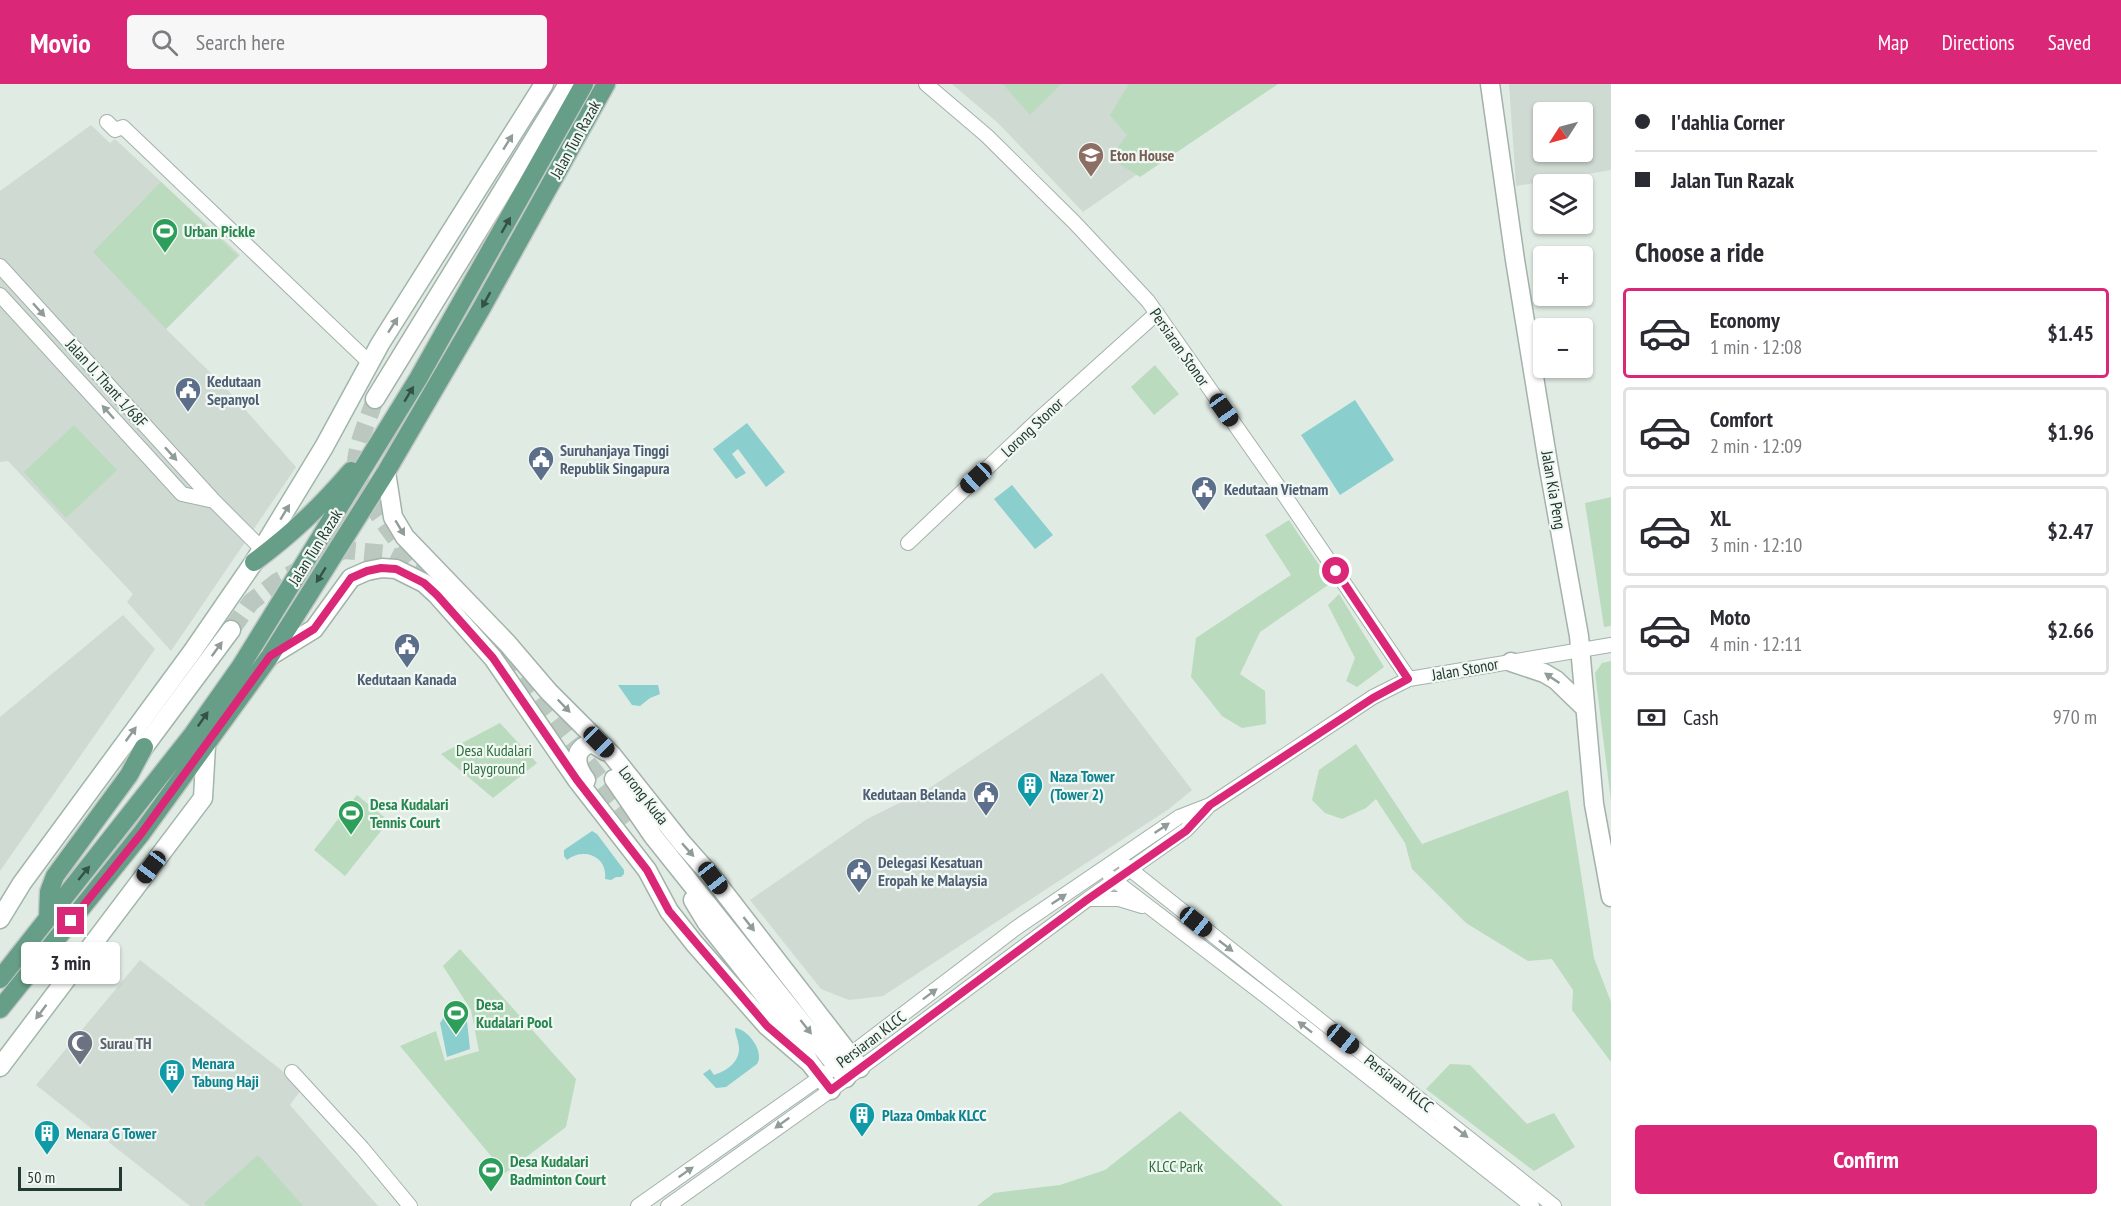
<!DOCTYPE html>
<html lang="en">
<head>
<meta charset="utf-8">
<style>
  body { margin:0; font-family:"PT Sans Narrow",sans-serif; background:#f7f7f7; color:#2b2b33; height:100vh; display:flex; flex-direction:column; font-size:22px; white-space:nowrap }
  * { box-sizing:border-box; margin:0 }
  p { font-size:20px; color:#7c7c81 }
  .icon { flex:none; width:33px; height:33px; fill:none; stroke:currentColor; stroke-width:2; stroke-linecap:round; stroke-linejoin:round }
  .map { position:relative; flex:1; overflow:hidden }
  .details { display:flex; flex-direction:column; background:#fff; width:510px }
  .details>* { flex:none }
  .banner { display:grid; align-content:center; height:132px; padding:0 24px; background:#fff }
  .needle { width:39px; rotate:234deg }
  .buttons { position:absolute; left:1533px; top:18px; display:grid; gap:12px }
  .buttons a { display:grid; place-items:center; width:60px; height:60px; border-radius:6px; background:#fff; box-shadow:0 2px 4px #0004; font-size:30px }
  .scale { position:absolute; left:18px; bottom:15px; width:104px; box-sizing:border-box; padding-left:6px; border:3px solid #223a30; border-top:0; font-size:16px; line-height:21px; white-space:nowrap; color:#223a30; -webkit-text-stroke:4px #f1f7f3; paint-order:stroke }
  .end { position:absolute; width:27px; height:27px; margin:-14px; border:8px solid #db2777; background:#fff; box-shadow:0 0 0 3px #fff }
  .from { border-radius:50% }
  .bubble { position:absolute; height:42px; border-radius:6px; background:#fff; box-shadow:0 2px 4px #0004; font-size:20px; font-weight:600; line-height:42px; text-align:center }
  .car { position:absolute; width:18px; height:36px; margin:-18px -9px; border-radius:8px; box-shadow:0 0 4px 2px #0007; background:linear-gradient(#222 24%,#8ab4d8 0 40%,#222 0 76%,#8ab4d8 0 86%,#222 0) }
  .banner b { display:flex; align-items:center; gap:21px; height:57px; font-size:22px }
  .banner b+b { border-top:2px solid #e1e1e2 }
  .banner i { width:15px; height:15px; background:#2b2b33 }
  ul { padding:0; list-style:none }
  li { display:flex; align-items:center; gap:18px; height:90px; margin:0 12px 9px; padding:0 12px; border:3px solid #e1e1e2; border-radius:6px }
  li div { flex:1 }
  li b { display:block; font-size:22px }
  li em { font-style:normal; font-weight:600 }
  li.selected { border-color:#db2777 }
  li>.icon { width:54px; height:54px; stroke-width:1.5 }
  h2 { padding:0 24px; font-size:27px; line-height:72px }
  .pay { display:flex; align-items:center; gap:15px; height:66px; padding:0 24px; font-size:22px }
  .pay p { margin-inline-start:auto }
  .button { display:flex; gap:12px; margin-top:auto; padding:12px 24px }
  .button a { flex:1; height:69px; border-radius:6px; background:#db2777; color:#fff; font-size:24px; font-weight:600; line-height:69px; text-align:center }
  header { display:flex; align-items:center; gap:36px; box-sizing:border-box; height:84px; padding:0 30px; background:#db2777; color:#fff }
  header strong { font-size:28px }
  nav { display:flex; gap:33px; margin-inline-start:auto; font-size:21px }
  .search { width:420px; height:54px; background:#f7f7f7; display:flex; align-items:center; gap:15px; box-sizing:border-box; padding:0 21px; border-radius:6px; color:#7c7c81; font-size:22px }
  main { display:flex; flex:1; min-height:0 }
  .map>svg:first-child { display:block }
  .built { fill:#cfdad3; fill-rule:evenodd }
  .green { fill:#badbbd }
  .water { fill:#8acecd }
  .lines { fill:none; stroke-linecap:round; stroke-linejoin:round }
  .tertiary-tunnel { stroke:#bac8c0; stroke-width:18; stroke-dasharray:18 9; stroke-linecap:butt }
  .minor-casing { stroke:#a3b2aa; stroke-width:16 }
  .tertiary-casing { stroke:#a3b2aa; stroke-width:21 }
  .secondary-casing { stroke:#a0b6aa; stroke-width:21 }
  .primary-casing { stroke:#c1c8c5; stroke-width:21 }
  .minor { stroke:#fff; stroke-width:14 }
  .tertiary { stroke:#fff; stroke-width:18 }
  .secondary { stroke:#fff; stroke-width:18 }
  .primary { stroke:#669e87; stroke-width:18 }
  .oneway { fill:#909c98 }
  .oneway2 { fill:#335346 }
  .route { stroke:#db2777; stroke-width:8 }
  .labels { text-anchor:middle; stroke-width:4.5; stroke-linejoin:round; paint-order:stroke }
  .street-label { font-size:16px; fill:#223a30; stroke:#f1f7f3 }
  .education-label { font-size:16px; font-weight:bold; fill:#785e54; stroke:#f1f7f3; text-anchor:start }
  .leisure-label { font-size:16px; font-weight:bold; fill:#27864d; stroke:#f1f7f3; text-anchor:start }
  .service-label { font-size:16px; font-weight:bold; fill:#4e5e75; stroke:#f1f7f3; text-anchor:start }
  .park-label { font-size:16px; fill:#2d6f3c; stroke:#f1f7f3 }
  .culture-label { font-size:16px; font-weight:bold; fill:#0d838f; stroke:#f1f7f3; text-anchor:start }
  .worship-label { font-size:16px; font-weight:bold; fill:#5b616d; stroke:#f1f7f3; text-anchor:start }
</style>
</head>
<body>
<header>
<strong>Movio</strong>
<div class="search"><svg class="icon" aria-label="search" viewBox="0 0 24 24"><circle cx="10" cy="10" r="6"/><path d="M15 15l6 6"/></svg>Search here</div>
<nav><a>Map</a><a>Directions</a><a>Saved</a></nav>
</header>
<main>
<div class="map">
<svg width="1611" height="1122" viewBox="0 0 1611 1122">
  <rect width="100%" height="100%" fill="#e0ebe4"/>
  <path class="built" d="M 952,0 L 1156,0 L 1182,59 L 1083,128 L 998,39 Z
    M 1509,0 L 1611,0 L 1611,86 L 1516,102 ZM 1582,28 L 1582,68 L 1544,68 L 1544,28 Z
    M 91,41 L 110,59 L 115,55 L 240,171 L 166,245 L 226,304 L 296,383 L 171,567 L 127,518 L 133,510 L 8,377 L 0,378 L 0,107 Z
    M 123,531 L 155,565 L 0,787 L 0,633 Z
    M 1102,589 L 1192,706 L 1169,725 L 883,912 L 849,916 L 821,905 L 750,816 L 867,735 L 928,705 Z
    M 140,876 L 303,1003 L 290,1021 L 378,1122 L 190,1122 L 36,1001 Z"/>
  <path class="green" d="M 1003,0 L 1061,0 L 1030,31 Z
    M 1129,0 L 1278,0 L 1140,93 L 1110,74 L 1127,51 L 1110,31 Z
    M 161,98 L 238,172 L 166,245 L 93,168 Z
    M 1155,281 L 1179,310 L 1154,331 L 1131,303 Z
    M 74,341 L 117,386 L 66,434 L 24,388 Z
    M 1611,413 L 1611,542 L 1604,543 L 1585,419 Z
    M 1289,436 L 1331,499 L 1260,548 L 1240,590 L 1265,607 L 1266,640 L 1242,644 L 1222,632 L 1191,593 L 1196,554 L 1291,491 L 1265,451 Z
    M 1339,510 L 1384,583 L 1357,603 L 1346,597 L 1355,574 L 1328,521 Z
    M 1611,577 L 1611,717 L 1595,589 L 1602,579 Z
    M 500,639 L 537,679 L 493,714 L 441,670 Z
    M 1356,660 L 1422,760 L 1568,706 L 1594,874 L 1611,918 L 1611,978 L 1572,926 L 1573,906 L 1552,875 L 1528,877 L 1466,839 L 1412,785 L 1405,759 L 1376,715 L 1366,724 L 1342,735 L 1325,729 L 1312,716 L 1319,686 Z
    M 357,711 L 389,737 L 345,792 L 314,766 Z
    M 460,865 L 576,995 L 566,1043 L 505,1089 L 400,962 L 436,947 L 445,977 L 479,967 L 471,926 L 443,882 Z
    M 1450,980 L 1470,981 L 1527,1040 L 1554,1029 L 1575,1063 L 1534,1087 L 1426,1005 Z
    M 1180,1027 L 1283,1122 L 977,1122 L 994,1109 L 1060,1101 L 1105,1086 Z
    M 258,1071 L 303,1122 L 207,1122 L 204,1119 Z"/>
  <path class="water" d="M 1355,316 L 1394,376 L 1340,411 L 1301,351 Z
    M 747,339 L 785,388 L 766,403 L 738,365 L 732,370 L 746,389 L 736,395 L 713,365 Z
    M 1012,401 L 1053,451 L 1035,465 L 994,415 Z
    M 618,601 L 658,601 L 660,610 L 650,614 L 640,622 L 632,621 Z
    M 592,747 L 597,750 L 624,786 L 624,790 L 621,793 L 616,793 L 611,796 L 605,795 C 608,772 583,763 567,776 L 564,772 L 564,766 Z
    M 454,918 L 466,928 L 470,965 L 447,973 L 440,939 Z
    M 735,944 C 748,945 765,968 757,980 L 726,1003 L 716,1004 L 703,990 L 710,985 L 714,991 C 727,987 740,978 739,963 C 738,955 735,950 735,944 Z"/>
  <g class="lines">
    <path class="tertiary-tunnel" d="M 375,315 C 369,334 355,363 356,382 C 358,414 419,484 441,508
      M 231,546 L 251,518 L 277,498 L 303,484 L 344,466 L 388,470 L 419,486
      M 485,554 L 502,571 L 632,735"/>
    <g class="minor-casing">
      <path id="minor" d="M 926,0 L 987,52 L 1075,139 L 1148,217 L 1285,412 L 1409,595
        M 107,38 L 115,46 L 123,43 L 370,279
        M 0,182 L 214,417 L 262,465
        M 0,211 L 182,410 L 214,417
        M 908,459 L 1038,336 L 1157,229
        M 1126,782 L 1554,1122
        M 1110,793 L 1272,917 L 1532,1122
        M 1090,815 L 1119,815 L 1142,822
        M 843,976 L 1016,844 L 1179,733 L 1210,721 L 1373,613 L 1409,595 L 1611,561
        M 292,988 L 362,1064 L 410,1122
        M 638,1122 L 828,988
        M 668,1122 L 831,1006 L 1088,815 L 1186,746 L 1207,724"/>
    </g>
    <g class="tertiary-casing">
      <path id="tertiary" d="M 1490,0 L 1515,176 L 1548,379 L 1579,552 L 1594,720 L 1611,813
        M 375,315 L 568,0
        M 386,388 L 393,433 L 405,453 L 508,560 L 549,608 L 612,671 L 682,759 L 713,794 L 860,984
        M 270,572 L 314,545 L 351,494 L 367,487 L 382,484 L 396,485 L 424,499 L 437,511 L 493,574 L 577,696 L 647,786 L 669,827 L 694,859 L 767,942 L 810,979
        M 1511,578 L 1544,589 L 1556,596 L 1585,624
        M 144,663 L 231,546
        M 614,695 L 653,752 L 846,994
        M 586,696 C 576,683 571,665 592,659 L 605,667
        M 693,816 L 707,839 L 784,936 L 810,979 L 831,1006"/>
    </g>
    <g class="secondary-casing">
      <path id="secondary" d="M 0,835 L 22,799 L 192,568 L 254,478 L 324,363 L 380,260 L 544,0
        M 0,983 L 203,714 L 206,662"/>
    </g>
    <g class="primary-casing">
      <path id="primary" d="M 254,478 C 293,449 320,423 351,387
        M 48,834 L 49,808 L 55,792 L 129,691 L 144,663
        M 0,895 L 193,650 L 241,582 L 418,295 L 584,0
        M 0,925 L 141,750 L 270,572 L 386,388 L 481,225 L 606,0"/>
    </g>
    <use href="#minor" class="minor"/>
    <use href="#tertiary" class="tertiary"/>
    <use href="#secondary" class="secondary"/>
    <use href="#primary" class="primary"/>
  </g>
  <defs><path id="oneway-solid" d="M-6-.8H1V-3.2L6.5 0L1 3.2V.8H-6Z" transform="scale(1.5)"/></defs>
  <g class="oneway">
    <use href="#oneway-solid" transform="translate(508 58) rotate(-58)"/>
    <use href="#oneway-solid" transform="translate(39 226) rotate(48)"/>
    <use href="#oneway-solid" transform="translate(393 241) rotate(-57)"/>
    <use href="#oneway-solid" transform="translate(108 328) rotate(-132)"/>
    <use href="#oneway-solid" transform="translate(171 370) rotate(48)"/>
    <use href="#oneway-solid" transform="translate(285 428) rotate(-59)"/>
    <use href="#oneway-solid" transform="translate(400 444) rotate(59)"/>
    <use href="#oneway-solid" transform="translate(217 565) rotate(-54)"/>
    <use href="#oneway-solid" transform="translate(1552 594) rotate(-146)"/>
    <use href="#oneway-solid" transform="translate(564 622) rotate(46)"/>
    <use href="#oneway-solid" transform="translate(131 650) rotate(-54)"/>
    <use href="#oneway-solid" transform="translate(1162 744) rotate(-34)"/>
    <use href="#oneway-solid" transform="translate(688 766) rotate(48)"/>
    <use href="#oneway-solid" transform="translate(1059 815) rotate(-34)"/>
    <use href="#oneway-solid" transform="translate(749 840) rotate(52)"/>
    <use href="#oneway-solid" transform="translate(1226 862) rotate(38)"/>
    <use href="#oneway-solid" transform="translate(930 910) rotate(-37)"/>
    <use href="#oneway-solid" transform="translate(41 928) rotate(127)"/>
    <use href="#oneway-solid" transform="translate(806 943) rotate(52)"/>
    <use href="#oneway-solid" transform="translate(1305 943) rotate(-142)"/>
    <use href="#oneway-solid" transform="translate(782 1039) rotate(144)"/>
    <use href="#oneway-solid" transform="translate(1461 1048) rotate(38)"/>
    <use href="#oneway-solid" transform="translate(686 1088) rotate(-35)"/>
  </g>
  <g class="oneway2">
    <use href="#oneway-solid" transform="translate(506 141) rotate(-60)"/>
    <use href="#oneway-solid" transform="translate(486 216) rotate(119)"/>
    <use href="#oneway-solid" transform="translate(409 310) rotate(-59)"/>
    <use href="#oneway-solid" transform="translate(321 491) rotate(122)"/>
    <use href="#oneway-solid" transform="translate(203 635) rotate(-55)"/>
    <use href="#oneway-solid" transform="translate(84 789) rotate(-51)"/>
  </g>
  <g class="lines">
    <path class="route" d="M 71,837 L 141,750 L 270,572 L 314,545 L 351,494 L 367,487 L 381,484 L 396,485 L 424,499 L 437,511 L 493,574 L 577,696 L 647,786 L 669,827 L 767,942 L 810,979 L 831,1006 L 1088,815 L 1186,747 L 1210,721 L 1373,614 L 1408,595 L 1336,487"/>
  </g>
  <defs>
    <g id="school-pin" transform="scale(1.35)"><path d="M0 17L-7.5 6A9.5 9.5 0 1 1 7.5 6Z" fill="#8d6e63" stroke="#f1f7f3"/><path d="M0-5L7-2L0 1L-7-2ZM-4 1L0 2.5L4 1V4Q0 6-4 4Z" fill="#fff"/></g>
    <g id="stadium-pin" transform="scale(1.35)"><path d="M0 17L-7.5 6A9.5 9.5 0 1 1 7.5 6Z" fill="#2e9e5b" stroke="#f1f7f3"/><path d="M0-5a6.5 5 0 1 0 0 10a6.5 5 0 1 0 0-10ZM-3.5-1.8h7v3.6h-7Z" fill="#fff"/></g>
    <g id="civic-pin" transform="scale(1.35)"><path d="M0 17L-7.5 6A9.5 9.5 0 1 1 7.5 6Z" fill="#5c6f8a" stroke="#f1f7f3"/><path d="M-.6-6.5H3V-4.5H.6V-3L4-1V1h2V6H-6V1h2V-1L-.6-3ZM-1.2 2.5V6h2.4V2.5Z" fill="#fff"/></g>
    <g id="building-pin" transform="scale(1.35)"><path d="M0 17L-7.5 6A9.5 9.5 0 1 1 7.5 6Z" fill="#0f9aa8" stroke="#f1f7f3"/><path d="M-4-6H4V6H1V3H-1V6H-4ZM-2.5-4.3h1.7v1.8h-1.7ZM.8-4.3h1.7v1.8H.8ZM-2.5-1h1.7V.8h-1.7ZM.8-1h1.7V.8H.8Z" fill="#fff"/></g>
    <g id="mosque-pin" transform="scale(1.35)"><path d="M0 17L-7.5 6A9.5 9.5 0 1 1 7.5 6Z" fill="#6b7280" stroke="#f1f7f3"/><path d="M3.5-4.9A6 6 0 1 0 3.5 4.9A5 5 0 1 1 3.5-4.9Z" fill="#fff"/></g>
  </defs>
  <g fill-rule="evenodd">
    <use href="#school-pin" x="1091" y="71"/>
    <use href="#stadium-pin" x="165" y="147"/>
    <use href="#civic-pin" x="188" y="306"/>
    <use href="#civic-pin" x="541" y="375"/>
    <use href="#civic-pin" x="1204" y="405"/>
    <use href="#civic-pin" x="407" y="562"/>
    <use href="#building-pin" x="1030" y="701"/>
    <use href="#civic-pin" x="986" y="710"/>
    <use href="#stadium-pin" x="351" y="729"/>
    <use href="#civic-pin" x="859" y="787"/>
    <use href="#stadium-pin" x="456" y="929"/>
    <use href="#mosque-pin" x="80" y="959"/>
    <use href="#building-pin" x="172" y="988"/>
    <use href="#building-pin" x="862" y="1031"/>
    <use href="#building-pin" x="47" y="1049"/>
    <use href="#stadium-pin" x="491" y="1086"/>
  </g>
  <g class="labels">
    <g class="street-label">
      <text transform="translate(575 55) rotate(-61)" y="6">Jalan Tun Razak</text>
      <text transform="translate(1180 263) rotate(55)" y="6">Persiaran Stonor</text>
      <text transform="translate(107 299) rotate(48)" y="6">Jalan U. Thant 1/68F</text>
      <text transform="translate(1032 343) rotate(-43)" y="6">Lorong Stonor</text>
      <text transform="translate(1554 406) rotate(80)" y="6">Jalan Kia Peng</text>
      <text transform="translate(315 463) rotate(-58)" y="6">Jalan Tun Razak</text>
      <text transform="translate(1465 585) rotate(-10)" y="6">Jalan Stonor</text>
      <text transform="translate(644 711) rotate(52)" y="6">Lorong Kuda</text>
      <text transform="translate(871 955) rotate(-37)" y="6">Persiaran KLCC</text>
      <text transform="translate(1399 999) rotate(38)" y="6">Persiaran KLCC</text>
    </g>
    <g class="education-label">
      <text x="1110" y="77">Eton House</text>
    </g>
    <g class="leisure-label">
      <text x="184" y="153">Urban Pickle</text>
      <text x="370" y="726">Desa Kudalari<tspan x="370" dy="18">Tennis Court</tspan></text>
      <text x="476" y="926">Desa<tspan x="476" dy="18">Kudalari Pool</tspan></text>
      <text x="510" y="1083">Desa Kudalari<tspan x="510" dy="18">Badminton Court</tspan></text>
    </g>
    <g class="service-label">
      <text x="207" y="303">Kedutaan<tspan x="207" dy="18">Sepanyol</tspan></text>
      <text x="560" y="372">Suruhanjaya Tinggi<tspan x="560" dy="18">Republik Singapura</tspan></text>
      <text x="1224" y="411">Kedutaan Vietnam</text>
      <text x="407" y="601" text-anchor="middle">Kedutaan Kanada</text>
      <text x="966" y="716" text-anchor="end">Kedutaan Belanda</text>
      <text x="878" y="784">Delegasi Kesatuan<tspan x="878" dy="18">Eropah ke Malaysia</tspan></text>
    </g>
    <g class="park-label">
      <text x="494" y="672">Desa Kudalari<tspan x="494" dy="18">Playground</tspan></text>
      <text x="1176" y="1088">KLCC Park</text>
    </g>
    <g class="culture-label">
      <text x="1050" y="698">Naza Tower<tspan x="1050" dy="18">(Tower 2)</tspan></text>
      <text x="192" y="985">Menara<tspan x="192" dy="18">Tabung Haji</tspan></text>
      <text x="882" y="1037">Plaza Ombak KLCC</text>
      <text x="66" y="1055">Menara G Tower</text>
    </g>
    <g class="worship-label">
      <text x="100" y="965">Surau TH</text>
    </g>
  </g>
</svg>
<div class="buttons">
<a><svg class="needle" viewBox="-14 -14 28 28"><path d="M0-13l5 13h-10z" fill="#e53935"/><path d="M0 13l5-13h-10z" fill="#7c7c81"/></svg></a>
<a><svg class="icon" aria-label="layers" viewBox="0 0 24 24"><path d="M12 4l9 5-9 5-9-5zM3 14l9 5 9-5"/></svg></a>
<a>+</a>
<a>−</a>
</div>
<div class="scale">50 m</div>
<i class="end from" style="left:1336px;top:487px"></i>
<i class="end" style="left:71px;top:837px"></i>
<div class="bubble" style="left:21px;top:858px;width:99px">3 min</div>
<i class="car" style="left:1224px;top:326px;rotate:145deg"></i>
<i class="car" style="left:976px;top:394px;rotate:227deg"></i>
<i class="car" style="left:599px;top:658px;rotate:135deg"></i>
<i class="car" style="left:151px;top:783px;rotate:217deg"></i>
<i class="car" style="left:713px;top:794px;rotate:142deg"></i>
<i class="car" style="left:1196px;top:838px;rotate:129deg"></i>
<i class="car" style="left:1343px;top:955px;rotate:129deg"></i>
</div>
<section class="details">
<div class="banner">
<b><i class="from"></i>I'dahlia Corner</b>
<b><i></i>Jalan Tun Razak</b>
</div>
<h2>Choose a ride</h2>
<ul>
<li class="selected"><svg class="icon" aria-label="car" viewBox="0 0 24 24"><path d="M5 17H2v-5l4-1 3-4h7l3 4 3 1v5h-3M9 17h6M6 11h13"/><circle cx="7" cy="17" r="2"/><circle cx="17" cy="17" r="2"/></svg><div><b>Economy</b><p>1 min · 12:08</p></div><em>$1.45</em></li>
<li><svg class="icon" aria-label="car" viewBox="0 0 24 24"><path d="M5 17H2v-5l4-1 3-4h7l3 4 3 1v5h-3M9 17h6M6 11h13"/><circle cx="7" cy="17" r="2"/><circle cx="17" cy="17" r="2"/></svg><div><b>Comfort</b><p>2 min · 12:09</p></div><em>$1.96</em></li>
<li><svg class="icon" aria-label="car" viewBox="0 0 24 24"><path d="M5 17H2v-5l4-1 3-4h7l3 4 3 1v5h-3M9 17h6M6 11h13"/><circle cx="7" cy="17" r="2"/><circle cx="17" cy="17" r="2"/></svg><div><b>XL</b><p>3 min · 12:10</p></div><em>$2.47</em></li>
<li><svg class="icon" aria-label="car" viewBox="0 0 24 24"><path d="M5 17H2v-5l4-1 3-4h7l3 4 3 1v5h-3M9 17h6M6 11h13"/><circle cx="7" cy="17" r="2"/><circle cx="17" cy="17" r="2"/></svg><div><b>Moto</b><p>4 min · 12:11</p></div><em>$2.66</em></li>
</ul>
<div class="pay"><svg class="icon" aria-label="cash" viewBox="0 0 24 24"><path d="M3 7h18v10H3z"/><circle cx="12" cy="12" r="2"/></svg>Cash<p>970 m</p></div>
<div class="button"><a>Confirm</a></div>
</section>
</main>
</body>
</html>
